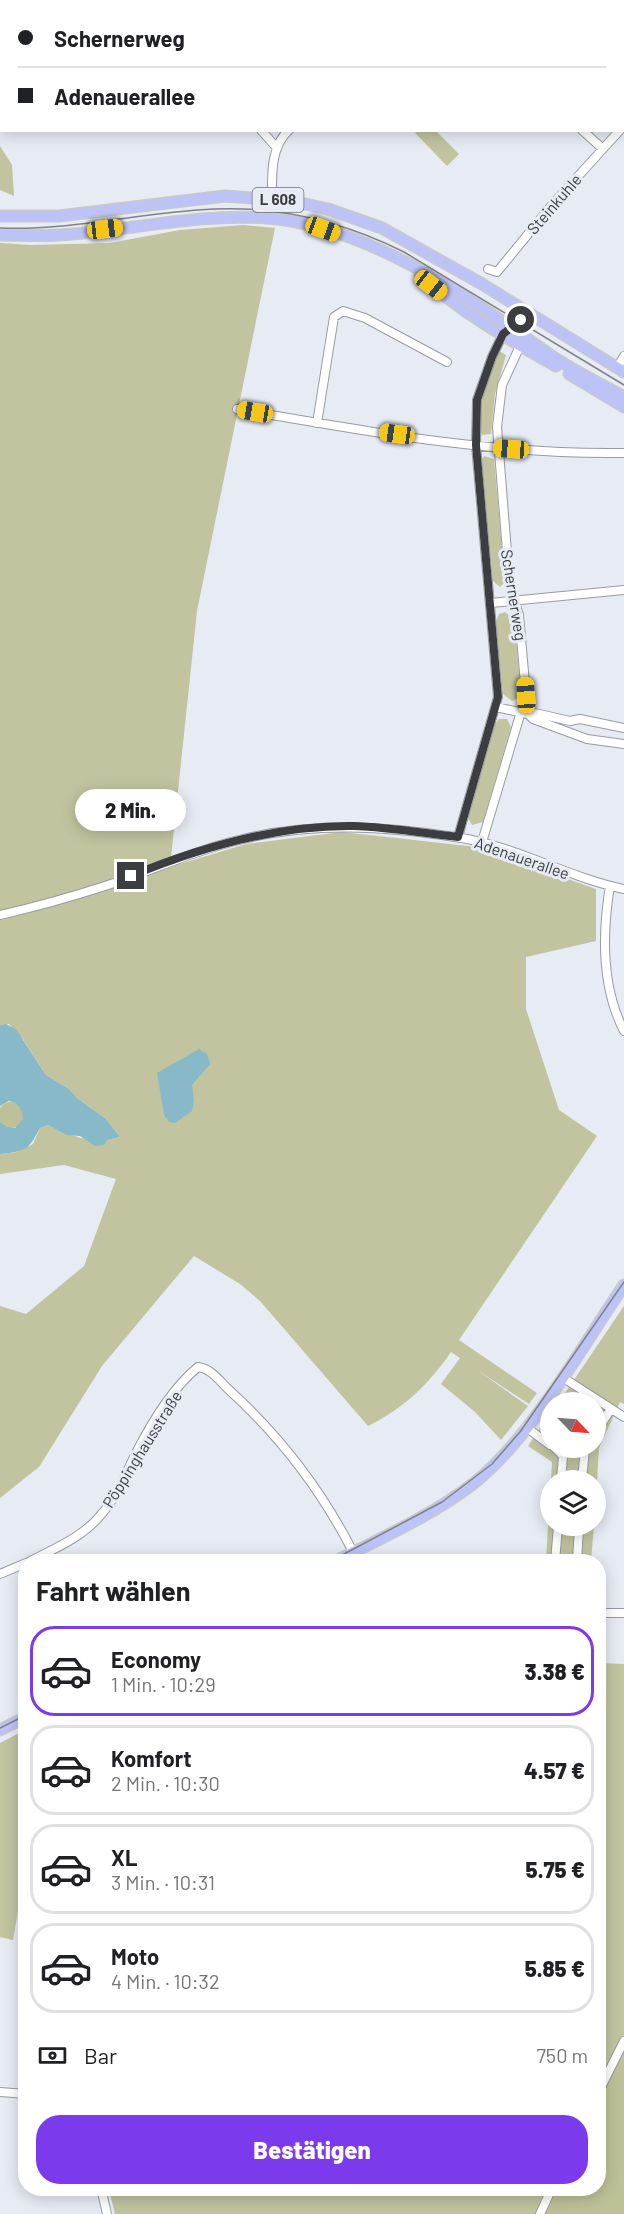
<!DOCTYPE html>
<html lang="de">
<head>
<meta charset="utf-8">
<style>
  body { margin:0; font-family:Barlow,sans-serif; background:#f2f2f2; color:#202124; height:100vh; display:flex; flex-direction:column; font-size:22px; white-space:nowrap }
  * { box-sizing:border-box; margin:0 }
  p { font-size:20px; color:#757577 }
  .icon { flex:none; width:33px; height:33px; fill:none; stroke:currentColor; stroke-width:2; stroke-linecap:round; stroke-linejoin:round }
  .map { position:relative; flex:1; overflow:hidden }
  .sheet { position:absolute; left:18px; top:1554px; width:588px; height:642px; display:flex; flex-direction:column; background:#fff; border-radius:24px; box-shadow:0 3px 15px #0003 }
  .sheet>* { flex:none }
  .guide { position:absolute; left:0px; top:0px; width:624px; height:132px; box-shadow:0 3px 15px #0003; display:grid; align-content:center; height:132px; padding:0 18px; background:#fff }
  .needle { width:39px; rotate:115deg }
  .buttons { position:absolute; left:540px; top:1392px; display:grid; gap:12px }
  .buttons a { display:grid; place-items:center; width:66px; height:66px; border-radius:50%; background:#fff; box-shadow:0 3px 15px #0003; font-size:30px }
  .end { position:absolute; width:27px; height:27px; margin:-14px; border:8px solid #3b3d40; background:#fff; box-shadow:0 0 0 3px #fff }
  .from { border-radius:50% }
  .bubble { position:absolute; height:42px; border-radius:21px; background:#fff; box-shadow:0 3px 15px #0003; font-size:20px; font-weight:800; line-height:42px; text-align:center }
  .car { position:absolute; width:18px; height:36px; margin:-18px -9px; border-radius:8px; box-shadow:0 0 4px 2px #0007; background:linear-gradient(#f5c518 24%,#345 0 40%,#f5c518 0 76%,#345 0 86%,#f5c518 0) }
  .guide b { display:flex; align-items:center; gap:21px; height:57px; font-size:22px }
  .guide b+b { border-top:2px solid #e0e0e0 }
  .guide i { width:15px; height:15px; background:#202124 }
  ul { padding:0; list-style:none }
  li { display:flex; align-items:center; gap:18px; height:90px; margin:0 12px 9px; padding:0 6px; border:3px solid #e0e0e0; border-radius:24px }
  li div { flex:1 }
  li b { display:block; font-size:22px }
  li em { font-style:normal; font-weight:800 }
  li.on { border-color:#7c3aed }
  li>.icon { width:54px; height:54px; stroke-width:1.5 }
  h2 { padding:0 18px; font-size:27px; line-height:72px }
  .pay { display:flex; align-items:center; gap:15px; height:66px; padding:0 18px; font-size:22px }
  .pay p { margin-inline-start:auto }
  .action { display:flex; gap:12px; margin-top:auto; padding:12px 18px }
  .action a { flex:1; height:69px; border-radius:24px; background:#7c3aed; color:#fff; font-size:24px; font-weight:800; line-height:69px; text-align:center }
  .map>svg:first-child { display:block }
  .green { fill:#c1c49f }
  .forest { fill:#bec197 }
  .water { fill:#87b9c8 }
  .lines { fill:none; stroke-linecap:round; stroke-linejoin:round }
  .minor-casing { stroke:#979ba2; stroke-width:10 }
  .major-casing { stroke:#c8c9ca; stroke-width:13 }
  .minor { stroke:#fff; stroke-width:8 }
  .major { stroke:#bdc2f7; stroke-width:10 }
  .tram { stroke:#7f8287; stroke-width:1.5 }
  .route { stroke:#3b3d40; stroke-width:8 }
  .labels { text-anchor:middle; stroke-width:6; stroke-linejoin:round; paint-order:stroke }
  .shield { fill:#e7ebf3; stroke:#6f7176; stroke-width:1.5 }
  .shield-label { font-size:15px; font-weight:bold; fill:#3b3d40 }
  .street-label { font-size:16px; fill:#3b3d40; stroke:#e7ebf3 }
</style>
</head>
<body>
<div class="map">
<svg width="624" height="2214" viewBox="0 0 624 2214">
  <rect width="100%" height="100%" fill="#e7ebf3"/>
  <path class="green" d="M 418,131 L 436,131 L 459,154 L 447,166 L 415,133 Z
    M 0,146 L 12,165 L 14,196 L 0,190 Z
    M 243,225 L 275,228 L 197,611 L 170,867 L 246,844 L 342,832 L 477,847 L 596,889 L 596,941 L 526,957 L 526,1009 L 559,1110 L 597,1136 L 459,1340 L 537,1393 L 529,1404 L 477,1370 L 528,1406 L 501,1440 L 475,1412 L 441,1384 L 460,1358 L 451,1352 C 429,1384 403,1409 368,1426 L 260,1301 L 240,1284 L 194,1256 L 102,1366 L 39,1467 L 0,1498 L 0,1306 L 26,1314 L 84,1266 L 116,1179 L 64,1165 L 0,1174 L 0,1154 L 17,1152 L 33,1144 L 40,1128 L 48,1125 C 75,1137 91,1145 120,1137 L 106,1119 L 77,1098 L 69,1089 L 46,1075 L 23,1039 L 9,1024 L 0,1025 L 0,243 L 31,245 L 110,243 L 180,230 Z
    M 499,351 L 506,355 L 495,394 L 491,434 L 482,435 C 475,408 489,376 499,351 Z
    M 484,456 L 494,459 L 505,582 L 500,587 L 493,581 L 482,459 Z
    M 505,612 L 514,619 L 521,693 L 518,698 L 512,701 L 503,694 L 496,621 L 499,614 Z
    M 499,719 L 507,719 L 511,727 L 483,822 L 472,825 L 468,818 L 495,724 Z
    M 624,1306 L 624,1404 L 620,1402 L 599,1448 L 596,1498 L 596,1480 L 551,1480 L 552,1462 L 528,1446 L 550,1414 L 550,1448 L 596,1448 L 596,1402 L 559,1402 Z
    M 550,1488 L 550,1526 L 594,1526 L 591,1561 L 546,1562 Z
    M 599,1663 L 624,1664 L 624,2036 L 599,2089 Z
    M 25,1730 L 25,1913 L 18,1911 L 13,1940 L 0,1937 L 0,1743 Z
    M 109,2189 L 550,2189 L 538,2214 L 115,2214 Z"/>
  <path class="forest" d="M-2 1115a13 13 0 1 1 26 0a13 13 0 1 1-26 0Z
    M 624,2048 L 624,2214 L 543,2214 L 555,2189 L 598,2188 L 599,2099 Z"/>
  <path class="water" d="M 6,1024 L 16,1029 L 46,1075 L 69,1089 L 77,1098 L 106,1119 L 120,1137 L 107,1140 L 104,1145 L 95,1146 L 80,1136 L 67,1135 L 48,1125 L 40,1128 C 28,1151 26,1151 0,1154 L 0,1122 L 7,1127 L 15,1128 L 23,1119 C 22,1109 19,1103 9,1101 L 0,1106 L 0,1025 Z
    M 199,1049 L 207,1054 L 210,1064 L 192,1085 L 194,1101 L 192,1111 L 175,1123 L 169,1122 L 164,1115 L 157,1073 Z"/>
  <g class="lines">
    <g class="minor-casing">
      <path id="minor" d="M 47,0 L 47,2
        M 354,0 L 355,2
        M 149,2 L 152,0
        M 509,2 L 510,0
        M 0,84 L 2,83
        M 261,130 L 277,148
        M 582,130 L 603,149
        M 272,199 C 272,176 270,147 289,130
        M 488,269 L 497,272 L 552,205 L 620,130
        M 617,368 L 624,356
        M 237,409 C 365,431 494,455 624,453
        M 317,423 L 334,317 L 343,311 L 365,318 L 447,362
        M 491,603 L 624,590
        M 496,707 L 528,714 L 533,719 L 587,739 L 624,744
        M 528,714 L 535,713 L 570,721 L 580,719 L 624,728
        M 458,837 L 498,697 L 476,445 L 477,400 L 492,357 L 503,334 L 529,315
        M 482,842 L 526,695 L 519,615 L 510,589 L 497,427 L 502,385 L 520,346 L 529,315
        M 610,886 C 602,934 601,986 624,1031
        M 0,915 C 35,907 71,897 105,886 C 151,871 195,850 243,839 C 313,822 384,826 455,837 C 514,845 566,877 624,889
        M 562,1377 L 624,1417
        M 526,1427 L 550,1445
        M 596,1432 L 611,1409
        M 555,1448 L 563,1456 L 561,1480
        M 582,1480 L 585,1448
        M 29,1562 C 53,1549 81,1538 99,1517 C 115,1500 124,1478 134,1457 C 149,1427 171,1389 198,1367 C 210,1368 219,1380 227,1388 C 278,1434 322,1491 353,1552
        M 555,1562 L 558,1526
        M 577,1562 L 579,1526
        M 0,1574 L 26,1563
        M 598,1613 L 624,1613
        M 0,2092 L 26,2094
        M 598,2093 L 624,2041
        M 101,2188 L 107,2214
        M 540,2214 L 552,2188"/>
    </g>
    <g class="major-casing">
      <path id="major" d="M 0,216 L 59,216 L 225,196 L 292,201 L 328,209 L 382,228 L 482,284 L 624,372
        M 0,235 C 19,235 40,236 59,235 C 129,231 196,213 267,218 C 369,226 468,297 549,354 C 572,370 599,383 624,397
        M 420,274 C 459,312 510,340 556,366
        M 569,374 L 624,407
        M 334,1562 C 381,1538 431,1516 473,1484 C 532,1437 581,1348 624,1285
        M 0,1730 L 26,1717"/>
    </g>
    <use href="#minor" class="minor"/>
    <use href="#major" class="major"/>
    <path class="tram" d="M 0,228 C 72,231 142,212 214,209 C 281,206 344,222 404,252 L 624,385
      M 329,1562 L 442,1502 L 492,1464 L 520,1432 L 624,1282
      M 0,1728 L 26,1715"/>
  </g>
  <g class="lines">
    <path class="route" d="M 131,876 C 201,847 276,825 353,826 C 388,827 423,833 458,837 L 498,697 L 476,445 L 477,400 L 492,357 L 503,334 L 521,320"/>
  </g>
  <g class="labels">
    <rect class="shield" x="252.5" y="188" width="51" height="24" rx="4.5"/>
    <g class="shield-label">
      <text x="278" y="205">L 608</text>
    </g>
    <g class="street-label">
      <text transform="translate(554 204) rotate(-49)" y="6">Steinkuhle</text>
      <text transform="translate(514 595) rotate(81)" y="6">Schernerweg</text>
      <text transform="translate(522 858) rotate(19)" y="6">Adenauerallee</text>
      <text transform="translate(142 1449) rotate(-58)" y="6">Pöppinghausstraße</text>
    </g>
  </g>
</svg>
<div class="buttons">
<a><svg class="needle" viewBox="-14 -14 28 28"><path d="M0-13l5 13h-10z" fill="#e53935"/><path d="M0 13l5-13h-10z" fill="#757577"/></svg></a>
<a><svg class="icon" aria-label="layers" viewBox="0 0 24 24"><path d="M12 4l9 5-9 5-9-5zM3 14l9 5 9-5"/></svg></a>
</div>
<i class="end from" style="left:521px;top:320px"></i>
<i class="end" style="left:131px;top:876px"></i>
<div class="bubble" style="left:75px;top:789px;width:111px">2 Min.</div>
<i class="car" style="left:105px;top:229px;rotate:83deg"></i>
<i class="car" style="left:323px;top:229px;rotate:110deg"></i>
<i class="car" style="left:431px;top:285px;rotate:128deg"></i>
<i class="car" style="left:255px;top:412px;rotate:280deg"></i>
<i class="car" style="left:397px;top:434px;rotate:278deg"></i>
<i class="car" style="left:511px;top:449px;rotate:274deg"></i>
<i class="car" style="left:526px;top:695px;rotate:356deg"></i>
<div class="guide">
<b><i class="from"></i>Schernerweg</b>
<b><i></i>Adenauerallee</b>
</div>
<section class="sheet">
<h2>Fahrt wählen</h2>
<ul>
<li class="on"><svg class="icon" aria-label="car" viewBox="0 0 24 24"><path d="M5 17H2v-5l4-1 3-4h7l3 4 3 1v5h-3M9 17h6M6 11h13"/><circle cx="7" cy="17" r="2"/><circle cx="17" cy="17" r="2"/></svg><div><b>Economy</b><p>1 Min. · 10:29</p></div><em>3.38 €</em></li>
<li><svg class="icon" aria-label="car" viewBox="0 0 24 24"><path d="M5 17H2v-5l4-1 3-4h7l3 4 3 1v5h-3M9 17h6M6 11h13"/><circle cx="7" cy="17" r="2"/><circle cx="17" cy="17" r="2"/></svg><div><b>Komfort</b><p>2 Min. · 10:30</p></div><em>4.57 €</em></li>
<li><svg class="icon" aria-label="car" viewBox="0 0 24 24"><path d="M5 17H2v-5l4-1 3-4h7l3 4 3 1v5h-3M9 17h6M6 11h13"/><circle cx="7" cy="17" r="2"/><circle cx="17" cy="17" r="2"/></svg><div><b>XL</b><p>3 Min. · 10:31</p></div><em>5.75 €</em></li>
<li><svg class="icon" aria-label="car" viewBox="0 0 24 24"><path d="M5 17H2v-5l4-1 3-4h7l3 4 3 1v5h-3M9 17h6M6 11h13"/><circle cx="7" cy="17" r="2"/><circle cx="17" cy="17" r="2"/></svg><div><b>Moto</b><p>4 Min. · 10:32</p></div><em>5.85 €</em></li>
</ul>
<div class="pay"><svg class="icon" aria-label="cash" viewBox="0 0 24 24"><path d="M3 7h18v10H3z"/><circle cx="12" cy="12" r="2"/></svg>Bar<p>750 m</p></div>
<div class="action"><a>Bestätigen</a></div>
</section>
</div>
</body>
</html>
